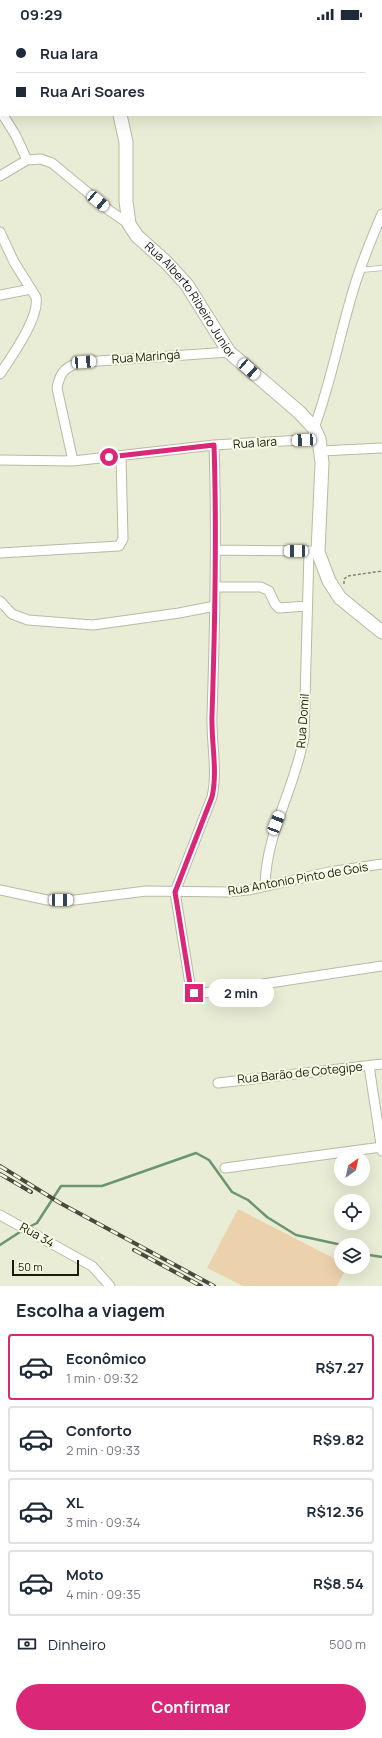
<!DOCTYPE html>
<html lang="pt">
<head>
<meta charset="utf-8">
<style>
  body { margin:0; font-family:Manrope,sans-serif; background:#f2f2f3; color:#1f2937; height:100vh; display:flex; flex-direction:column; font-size:15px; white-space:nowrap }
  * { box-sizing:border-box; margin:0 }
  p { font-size:13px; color:#747a83 }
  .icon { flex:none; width:22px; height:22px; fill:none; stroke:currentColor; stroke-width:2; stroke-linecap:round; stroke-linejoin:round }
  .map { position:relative; height:1258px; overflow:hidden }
  .sheet { display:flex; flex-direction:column; background:#fff; flex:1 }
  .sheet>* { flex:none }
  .banner { position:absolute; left:0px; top:0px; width:382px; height:88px; box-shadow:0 4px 16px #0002; display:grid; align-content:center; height:88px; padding:0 16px; background:#fff }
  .needle { width:26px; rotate:33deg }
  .controls { position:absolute; left:334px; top:1122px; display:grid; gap:8px }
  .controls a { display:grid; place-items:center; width:36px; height:36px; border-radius:50%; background:#fff; box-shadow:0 4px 16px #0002; font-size:20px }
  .scale { position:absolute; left:12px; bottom:10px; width:67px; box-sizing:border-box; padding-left:4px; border:2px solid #191a11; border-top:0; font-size:11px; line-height:14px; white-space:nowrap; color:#191a11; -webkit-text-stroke:3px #f7fae3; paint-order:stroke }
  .end { position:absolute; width:18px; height:18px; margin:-9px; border:5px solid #db2777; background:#fff; box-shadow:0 0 0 2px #fff }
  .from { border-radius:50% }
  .bubble { position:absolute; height:28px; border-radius:14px; background:#fff; box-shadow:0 4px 16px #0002; font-size:13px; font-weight:700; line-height:28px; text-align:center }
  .car { position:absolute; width:12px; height:24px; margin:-12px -6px; border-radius:5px; box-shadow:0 0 3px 1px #0007; background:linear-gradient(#fff 24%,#345 0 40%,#fff 0 76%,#345 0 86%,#fff 0) }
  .banner b { display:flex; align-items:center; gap:14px; height:38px; font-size:15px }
  .banner b+b { border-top:1px solid #e0e1e3 }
  .banner i { width:10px; height:10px; background:#1f2937 }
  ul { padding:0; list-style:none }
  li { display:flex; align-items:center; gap:12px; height:66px; margin:0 8px 6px; padding:0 8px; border:2px solid #e0e1e3; border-radius:4px }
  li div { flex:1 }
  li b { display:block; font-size:15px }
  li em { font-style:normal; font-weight:700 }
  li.selected { border-color:#db2777 }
  li>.icon { width:36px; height:36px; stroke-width:1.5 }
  h2 { padding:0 16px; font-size:18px; line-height:48px }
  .pay { display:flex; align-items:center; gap:10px; height:44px; padding:0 16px; font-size:15px }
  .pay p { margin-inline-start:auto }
  .cta { display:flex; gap:8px; margin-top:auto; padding:8px 16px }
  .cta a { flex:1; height:46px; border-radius:24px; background:#db2777; color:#fff; font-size:16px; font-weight:700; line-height:46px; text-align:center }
  .status { display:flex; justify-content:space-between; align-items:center; height:28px; padding:0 20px; background:#fff; direction:ltr }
  .status svg { height:11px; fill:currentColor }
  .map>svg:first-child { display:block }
  .green { fill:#ecd1ad }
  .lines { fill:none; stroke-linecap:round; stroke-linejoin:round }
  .stream { stroke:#6b9471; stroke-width:2.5 }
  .service-casing { stroke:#b8baa4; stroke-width:6 }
  .minor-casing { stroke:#b8baa4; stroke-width:11 }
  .secondary-casing { stroke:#b8baa4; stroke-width:15 }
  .path { stroke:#838574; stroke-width:1.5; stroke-dasharray:3 2; stroke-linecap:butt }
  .service { stroke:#fff; stroke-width:4.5 }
  .minor { stroke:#fff; stroke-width:9 }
  .secondary { stroke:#fff; stroke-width:13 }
  .rail-casing { stroke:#494a3e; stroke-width:4 }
  .rail { stroke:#f7fae3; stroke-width:2.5; stroke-dasharray:8; stroke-linecap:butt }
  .route { stroke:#db2777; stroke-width:5 }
  .labels { text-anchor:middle; stroke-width:4; stroke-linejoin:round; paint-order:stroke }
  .street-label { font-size:12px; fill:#191a11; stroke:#f7fae3 }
</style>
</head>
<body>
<div class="status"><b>09:29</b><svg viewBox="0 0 49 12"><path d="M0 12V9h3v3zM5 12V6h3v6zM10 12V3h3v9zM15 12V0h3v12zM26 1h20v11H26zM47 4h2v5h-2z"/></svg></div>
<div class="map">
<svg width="382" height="1258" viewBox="0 0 382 1258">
  <rect width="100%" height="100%" fill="#eaedd5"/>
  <path class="green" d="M 238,1181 L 341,1234 L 341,1239 L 347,1239 L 337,1258 L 243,1258 L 207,1240 Z"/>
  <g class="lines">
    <path class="stream" d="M 27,1200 L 37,1195 L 61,1158 L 102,1158 L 196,1125 L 209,1132 L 232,1164 L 248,1172 L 267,1189 L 296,1207 L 342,1217
      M 0,1217 L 23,1202
      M 363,1226 L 382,1229"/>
    <g class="service-casing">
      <path id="service" d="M 360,242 L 382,240"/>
    </g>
    <g class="minor-casing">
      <path id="minor" d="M 3,87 L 16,108 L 27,132 L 41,131 L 52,135 L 110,183 L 129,196
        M 0,148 L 27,132
        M 0,204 L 14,234 L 36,269 C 40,289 12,328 0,346
        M 0,267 L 31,261
        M 314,400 C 329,360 337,319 349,277 C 357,246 369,216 382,186
        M 214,417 C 217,507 215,597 212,687 C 211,714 218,743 212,769 L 175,864 L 191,962 L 194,965 L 197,966 L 382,938
        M 321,423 L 382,420
        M 0,432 L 73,433 L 214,417 L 319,411
        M 73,433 L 57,360 C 60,343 67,337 84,334 L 229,324
        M 216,522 L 314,523
        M 0,525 L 119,518 L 123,511 L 121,428
        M 215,559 L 261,559 L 269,563 L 275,576 L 279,580 L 307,578
        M 0,573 L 12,586 L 28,592 L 93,597 L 179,585 L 215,578
        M 265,858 C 266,805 295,760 304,709 L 309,523
        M 0,862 L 47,872 L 75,872 L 146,863 L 227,864 L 249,862 L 329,844 L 382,836
        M 369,1038 L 382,1123
        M 218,1055 L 382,1036
        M 225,1140 L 382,1119
        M 0,1187 L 92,1238 L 110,1258"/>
    </g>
    <g class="secondary-casing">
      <g id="secondary">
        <path d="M 65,0 L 66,1"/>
        <path id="s1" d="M 120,87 L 126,114 L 126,173 L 129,196 L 137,208 L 167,235 L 187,257 L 229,324 L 299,384 L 314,400 L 319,411 L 322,435 L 318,524 L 329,553 L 340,570 L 382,604"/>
      </g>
    </g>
    <path class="path" d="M 344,556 L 344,551 L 348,548 L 382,543"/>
    <use href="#service" class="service"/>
    <use href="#minor" class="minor"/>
    <use href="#secondary" class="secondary"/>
    <g class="rail-casing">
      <path id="rail" d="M 0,1138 L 60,1175 L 214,1258
        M 0,1146 L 31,1164
        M 134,1222 L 201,1258"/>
    </g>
    <use href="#rail" class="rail"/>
  </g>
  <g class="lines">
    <path class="route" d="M 109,429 L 214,417 C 217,507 215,597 212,687 C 211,714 218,743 212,769 L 175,864 L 191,962 L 194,965"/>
  </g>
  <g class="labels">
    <g class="street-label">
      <text dy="4" stroke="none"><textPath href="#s1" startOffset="208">Rua Alberto Ribeiro Junior</textPath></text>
      <text transform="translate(146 329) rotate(-4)" y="4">Rua Maringá</text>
      <text transform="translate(255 415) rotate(-4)" y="4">Rua Iara</text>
      <text transform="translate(303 693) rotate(-86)" y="4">Rua Domil</text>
      <text transform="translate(298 851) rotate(-10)" y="4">Rua Antonio Pinto de Gois</text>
      <text transform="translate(300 1045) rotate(-6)" y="4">Rua Barão de Cotegipe</text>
      <text transform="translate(37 1207) rotate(29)" y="4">Rua 34</text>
    </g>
  </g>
</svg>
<div class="controls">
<a><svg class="needle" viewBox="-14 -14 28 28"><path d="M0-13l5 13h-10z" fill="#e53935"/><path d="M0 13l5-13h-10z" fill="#747a83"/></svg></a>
<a><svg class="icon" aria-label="locate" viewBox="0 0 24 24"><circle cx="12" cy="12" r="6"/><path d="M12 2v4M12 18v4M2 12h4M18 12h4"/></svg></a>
<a><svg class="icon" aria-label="layers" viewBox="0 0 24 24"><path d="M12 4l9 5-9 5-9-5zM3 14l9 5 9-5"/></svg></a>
</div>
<div class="scale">50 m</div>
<i class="end from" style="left:109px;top:429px"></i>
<i class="end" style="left:194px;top:965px"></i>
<div class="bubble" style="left:208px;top:951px;width:66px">2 min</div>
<i class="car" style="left:98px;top:173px;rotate:130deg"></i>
<i class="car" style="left:84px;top:334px;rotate:86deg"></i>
<i class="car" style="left:249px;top:341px;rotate:132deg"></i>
<i class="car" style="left:304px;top:412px;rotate:267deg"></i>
<i class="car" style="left:296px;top:523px;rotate:270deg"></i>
<i class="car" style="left:276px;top:795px;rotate:21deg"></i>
<i class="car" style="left:61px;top:872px;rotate:90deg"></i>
<div class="banner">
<b><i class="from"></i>Rua Iara</b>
<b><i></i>Rua Ari Soares</b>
</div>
</div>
<section class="sheet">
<h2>Escolha a viagem</h2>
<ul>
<li class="selected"><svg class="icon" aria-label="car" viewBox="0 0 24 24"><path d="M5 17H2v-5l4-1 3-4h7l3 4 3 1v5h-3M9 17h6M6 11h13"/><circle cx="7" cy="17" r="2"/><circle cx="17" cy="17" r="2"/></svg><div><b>Econômico</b><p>1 min · 09:32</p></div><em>R$7.27</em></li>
<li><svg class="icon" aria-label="car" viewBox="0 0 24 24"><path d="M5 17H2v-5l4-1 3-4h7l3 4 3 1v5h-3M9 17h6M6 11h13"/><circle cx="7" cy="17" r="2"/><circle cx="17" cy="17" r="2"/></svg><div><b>Conforto</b><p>2 min · 09:33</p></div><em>R$9.82</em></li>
<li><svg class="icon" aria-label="car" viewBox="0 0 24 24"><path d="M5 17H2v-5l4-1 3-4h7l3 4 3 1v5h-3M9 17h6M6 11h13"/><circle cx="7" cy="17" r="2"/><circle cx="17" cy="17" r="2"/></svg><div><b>XL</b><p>3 min · 09:34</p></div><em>R$12.36</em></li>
<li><svg class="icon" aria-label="car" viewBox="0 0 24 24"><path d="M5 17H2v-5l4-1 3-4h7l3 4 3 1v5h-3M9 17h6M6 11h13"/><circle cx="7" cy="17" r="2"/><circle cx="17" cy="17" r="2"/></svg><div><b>Moto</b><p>4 min · 09:35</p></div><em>R$8.54</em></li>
</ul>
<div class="pay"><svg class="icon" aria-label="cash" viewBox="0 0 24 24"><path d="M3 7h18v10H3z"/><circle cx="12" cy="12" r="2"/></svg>Dinheiro<p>500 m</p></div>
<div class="cta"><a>Confirmar</a></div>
</section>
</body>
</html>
